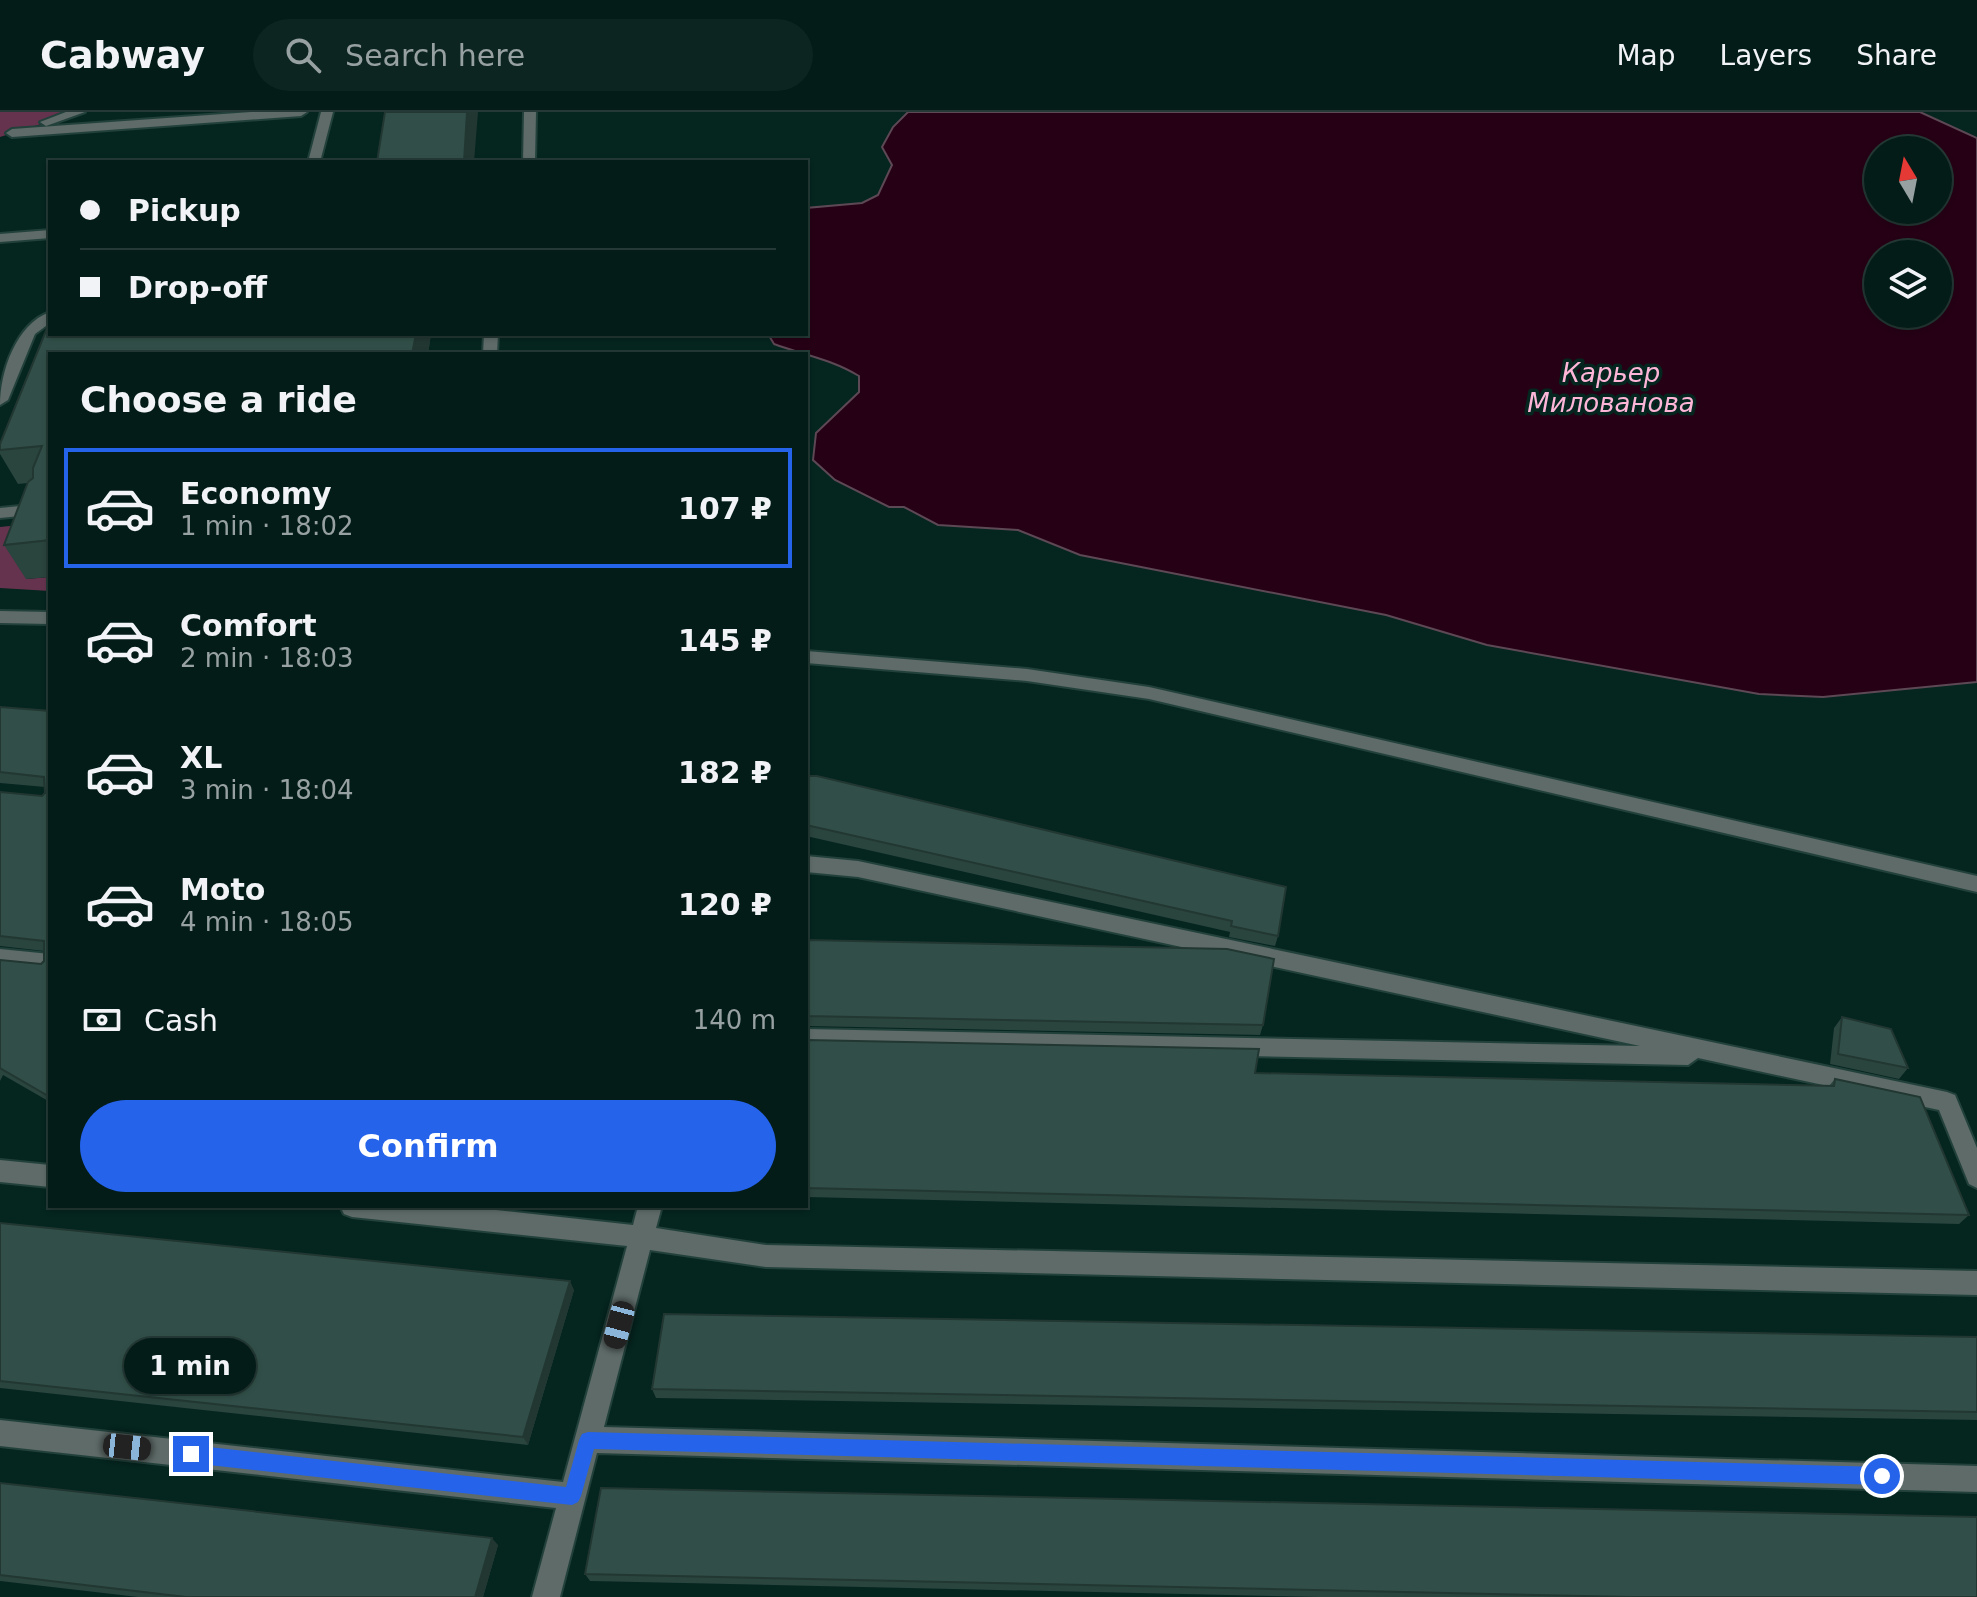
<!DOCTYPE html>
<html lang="en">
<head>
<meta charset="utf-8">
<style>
  body { margin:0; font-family:"DejaVu Sans",sans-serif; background:#0d2520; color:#f1f3f6; height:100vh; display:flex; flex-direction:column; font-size:30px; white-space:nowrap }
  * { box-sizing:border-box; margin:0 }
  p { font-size:26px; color:#97a1a1 }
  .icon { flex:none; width:44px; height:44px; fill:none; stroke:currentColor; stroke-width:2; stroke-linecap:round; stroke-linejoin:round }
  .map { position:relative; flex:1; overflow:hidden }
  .drawer { position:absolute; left:48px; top:240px; width:760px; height:856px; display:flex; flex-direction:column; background:#041c17; border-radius:0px; box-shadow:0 2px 6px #0004,0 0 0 2px #253a36 }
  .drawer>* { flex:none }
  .hud { position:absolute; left:48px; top:48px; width:760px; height:176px; border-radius:0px; box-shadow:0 2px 6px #0004,0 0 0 2px #253a36; display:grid; align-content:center; height:176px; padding:0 32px; background:#041c17 }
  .needle { width:52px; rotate:350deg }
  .fabs { position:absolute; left:1864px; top:24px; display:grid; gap:16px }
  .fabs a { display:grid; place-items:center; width:88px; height:88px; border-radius:50%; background:#041c17; box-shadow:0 2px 6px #0004,0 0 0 2px #253a36; font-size:40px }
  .end { position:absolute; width:36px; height:36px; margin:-18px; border:10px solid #2563eb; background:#fff; box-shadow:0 0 0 4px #fff }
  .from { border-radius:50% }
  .bubble { position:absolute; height:56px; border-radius:28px; background:#041c17; box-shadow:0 2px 6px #0004,0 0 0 2px #253a36; font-size:26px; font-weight:700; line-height:56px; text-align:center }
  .car { position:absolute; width:24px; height:48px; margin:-24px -12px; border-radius:10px; box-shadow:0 0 6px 2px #0007; background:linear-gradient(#222 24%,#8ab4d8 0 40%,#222 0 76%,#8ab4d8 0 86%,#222 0) }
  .hud b { display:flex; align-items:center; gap:28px; height:76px; font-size:30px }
  .hud b+b { border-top:2px solid #253a36 }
  .hud i { width:20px; height:20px; background:#f1f3f6 }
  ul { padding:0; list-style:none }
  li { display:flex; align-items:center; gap:24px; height:120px; margin:0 16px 12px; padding:0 16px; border:4px solid transparent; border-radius:0px }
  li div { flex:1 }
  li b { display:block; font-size:30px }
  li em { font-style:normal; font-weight:700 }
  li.current { border-color:#2563eb }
  li>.icon { width:72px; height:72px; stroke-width:1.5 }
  h2 { padding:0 32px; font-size:36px; line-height:96px }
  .pay { display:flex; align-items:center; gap:20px; height:88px; padding:0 32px; font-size:30px }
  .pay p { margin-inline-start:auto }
  .action { display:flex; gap:16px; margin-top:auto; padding:16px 32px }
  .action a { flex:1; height:92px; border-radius:48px; background:#2563eb; color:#fff; font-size:32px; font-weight:700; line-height:92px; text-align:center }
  header { display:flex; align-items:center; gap:48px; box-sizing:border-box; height:112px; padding:0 40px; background:#041c17; border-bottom:2px solid #253a36 }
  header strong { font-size:38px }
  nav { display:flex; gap:44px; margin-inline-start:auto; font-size:28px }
  .search { width:560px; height:72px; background:#0d2520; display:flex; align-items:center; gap:20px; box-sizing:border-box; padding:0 28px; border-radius:44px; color:#97a1a1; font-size:30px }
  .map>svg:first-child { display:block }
  .green { fill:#66334e }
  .water { fill:#260015; stroke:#5d4855; stroke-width:2; fill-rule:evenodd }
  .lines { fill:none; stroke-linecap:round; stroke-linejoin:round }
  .service-casing { stroke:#23413b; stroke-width:4 }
  .service { fill:#5e6b68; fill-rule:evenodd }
  .wall { fill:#2a443e }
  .shaded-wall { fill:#223732 }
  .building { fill:#314f48; stroke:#223732; stroke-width:2 }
  .route { fill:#2563eb }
  .labels { text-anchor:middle; stroke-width:7; stroke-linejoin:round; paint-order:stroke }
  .far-water-label { font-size:26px; font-style:italic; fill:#fdb6d8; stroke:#05251f }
</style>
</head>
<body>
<header>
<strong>Cabway</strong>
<div class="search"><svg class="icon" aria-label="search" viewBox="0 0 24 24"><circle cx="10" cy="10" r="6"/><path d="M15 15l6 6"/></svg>Search here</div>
<nav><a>Map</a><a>Layers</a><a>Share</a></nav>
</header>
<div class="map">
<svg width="1977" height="1485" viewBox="0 0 1977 1485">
  <rect width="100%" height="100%" fill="#05251f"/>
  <path class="green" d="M 0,0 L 79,0 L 0,25 Z
    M 50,410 L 26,467 L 50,465 L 50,479 L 0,476 L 0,415 Z"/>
  <path class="water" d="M 908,0 L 1920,0 L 1977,26 L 1977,570 L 1823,585 L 1759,582 L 1487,533 L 1386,503 L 1080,443 L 1018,418 L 938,413 L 904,395 L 889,395 L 835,368 L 813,348 L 816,321 L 859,280 L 859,264 C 831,247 804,243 774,232 L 768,222 L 806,222 L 806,96 L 862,91 L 878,83 L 892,53 L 882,35 L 893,15 ZM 1878,38 L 1938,38 L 1938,98 L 1878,98 ZM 1878,142 L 1938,142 L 1938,202 L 1878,202 Z"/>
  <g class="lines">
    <g class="service-casing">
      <path id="service" d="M 66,0 L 85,0 L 46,14 L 40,10 Z
        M 251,0 L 307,0 L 301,4 L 12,25 L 6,21 L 12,17 Z
        M 321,0 L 333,0 L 320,50 L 308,50 Z
        M 524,0 L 536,0 L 535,50 L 523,50 Z
        M 50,118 L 50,126 L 0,130 L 0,122 Z
        M 50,200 L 50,211 L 35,222 L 8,288 L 0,293 C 0,260 16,212 50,200 Z
        M 484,222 L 498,222 L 497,242 L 483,242 Z
        M 50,391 L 50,401 L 0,406 L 0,396 Z
        M 0,499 L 50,500 L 50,512 L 0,511 Z
        M 806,539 L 1027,557 L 1149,575 L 1977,764 L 1977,780 L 1149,587 L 1027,569 L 806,551 Z
        M 806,744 L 858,749 L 1947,980 L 1955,983 L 1977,1036 L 1977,1076 L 1969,1072 L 1939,998 L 1698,946 L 1688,953 L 806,935 L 806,917 L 1640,934 L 858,765 L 806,760 Z
        M 0,837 L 50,842 L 50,860 L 0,855 Z
        M 0,1048 L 50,1053 L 50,1075 L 0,1070 Z
        M 340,1094 L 460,1094 L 633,1113 L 638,1094 L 662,1094 L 656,1116 L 766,1133 L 1977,1159 L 1977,1183 L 766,1155 L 650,1138 L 604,1315 L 1977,1354 L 1977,1380 L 597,1341 L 560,1485 L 532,1485 L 556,1396 L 0,1334 L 0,1308 L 563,1370 L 627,1134 L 352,1105 L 344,1102 Z"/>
    </g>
    <use href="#service" class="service"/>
  </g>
  <path class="wall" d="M 50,222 L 431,222 L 428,242 L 50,242 L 50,465 L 26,467 L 4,433 L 28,371 L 18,372 L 0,342 L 0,332 Z
    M 0,595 L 50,599 L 50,990 L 3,963 L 0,969 L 0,848 L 41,852 L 44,849 L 44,839 L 0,834 L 0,680 L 42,684 L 45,681 L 45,675 L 0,671 Z
    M 806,664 L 1278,824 L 1275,834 L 1229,825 L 1230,820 L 806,724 Z
    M 806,828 L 1263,913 L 1260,923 L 806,914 Z
    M 1842,905 L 1908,956 L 1899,967 L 1830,952 L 1834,916 Z
    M 806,928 L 1255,961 L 1829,974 L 1835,967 L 1969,1103 L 1959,1112 L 806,1085 Z
    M 0,1111 L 574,1178 L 528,1333 L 0,1276 Z
    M 1977,1225 L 1977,1308 L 656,1286 L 652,1277 Z
    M 0,1371 L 498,1433 L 483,1485 L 138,1485 L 0,1469 Z
    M 585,1462 L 1977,1485 L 1318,1485 L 590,1469 Z"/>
  <path class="shaded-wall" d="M 467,0 L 478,0 L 474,50 L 464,50 Z
    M 416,222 L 431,222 L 428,242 L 412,242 Z
    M 570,1169 L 574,1178 L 528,1333 L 523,1325 Z
    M 492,1426 L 498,1433 L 483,1485 L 475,1485 Z"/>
  <path class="building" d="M 385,0 L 467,0 L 464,50 L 377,50 Z
    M 50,209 L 50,222 L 416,222 L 412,242 L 50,242 L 50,428 L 4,433 L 28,370 L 33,366 L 33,356 L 42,334 L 0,338 L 0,332 Z
    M 0,595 L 50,599 L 50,985 L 0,956 L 0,848 L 41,852 L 44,849 L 44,829 L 0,824 L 0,680 L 42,684 L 45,681 L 44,665 L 0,660 Z
    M 806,664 L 817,664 L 1286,775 L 1278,824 L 1231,814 L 1232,809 L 806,713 Z
    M 806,828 L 1227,837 L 1274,847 L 1263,913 L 806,904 Z
    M 1842,905 L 1891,917 L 1908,956 L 1838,942 Z
    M 806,928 L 1259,937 L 1255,961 L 1834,974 L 1835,967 L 1920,985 L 1969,1103 L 806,1076 Z
    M 0,1111 L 570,1169 L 523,1325 L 0,1269 Z
    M 664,1202 L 1977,1225 L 1977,1300 L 652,1277 Z
    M 0,1371 L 492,1426 L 475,1485 L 186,1485 L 0,1463 Z
    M 601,1376 L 1977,1405 L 1977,1485 L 1631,1485 L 585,1462 Z"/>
  <path class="route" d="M 588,1320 L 1882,1355 L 1888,1358 L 1891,1364 L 1888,1370 L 1882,1373 L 594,1337 L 581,1384 L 578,1390 L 572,1393 L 191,1351 L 185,1348 L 182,1342 L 185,1336 L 191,1333 L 566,1375 L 579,1328 L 582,1322 Z"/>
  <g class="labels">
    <g class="far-water-label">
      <text x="1611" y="270">Карьер<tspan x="1611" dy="30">Милованова</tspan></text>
    </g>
  </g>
</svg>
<div class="fabs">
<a><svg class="needle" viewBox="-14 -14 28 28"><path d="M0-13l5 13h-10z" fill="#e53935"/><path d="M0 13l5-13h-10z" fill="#97a1a1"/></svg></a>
<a><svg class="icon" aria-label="layers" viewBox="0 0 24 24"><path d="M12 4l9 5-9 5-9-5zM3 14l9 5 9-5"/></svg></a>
</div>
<i class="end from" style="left:1882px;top:1364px"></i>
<i class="end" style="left:191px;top:1342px"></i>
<div class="bubble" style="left:124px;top:1226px;width:132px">1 min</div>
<i class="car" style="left:619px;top:1213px;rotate:195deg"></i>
<i class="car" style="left:127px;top:1335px;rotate:96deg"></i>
<div class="hud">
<b><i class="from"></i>Pickup</b>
<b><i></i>Drop-off</b>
</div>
<section class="drawer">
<h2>Choose a ride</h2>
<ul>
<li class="current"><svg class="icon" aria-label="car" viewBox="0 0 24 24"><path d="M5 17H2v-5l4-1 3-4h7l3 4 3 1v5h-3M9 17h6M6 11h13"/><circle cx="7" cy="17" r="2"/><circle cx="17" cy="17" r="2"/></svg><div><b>Economy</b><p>1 min · 18:02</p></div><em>107 ₽</em></li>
<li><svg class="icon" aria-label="car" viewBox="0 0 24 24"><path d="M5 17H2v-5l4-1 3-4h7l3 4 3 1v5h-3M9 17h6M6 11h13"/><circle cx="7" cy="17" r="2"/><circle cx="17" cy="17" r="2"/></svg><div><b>Comfort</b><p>2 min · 18:03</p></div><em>145 ₽</em></li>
<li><svg class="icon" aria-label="car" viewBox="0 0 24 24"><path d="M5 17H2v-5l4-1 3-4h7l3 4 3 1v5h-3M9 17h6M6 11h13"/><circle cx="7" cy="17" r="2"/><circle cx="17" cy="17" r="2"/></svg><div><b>XL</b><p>3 min · 18:04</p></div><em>182 ₽</em></li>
<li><svg class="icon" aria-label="car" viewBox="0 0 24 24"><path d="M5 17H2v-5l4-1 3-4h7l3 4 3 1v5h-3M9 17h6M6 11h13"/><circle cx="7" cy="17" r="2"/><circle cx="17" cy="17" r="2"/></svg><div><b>Moto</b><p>4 min · 18:05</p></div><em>120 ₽</em></li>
</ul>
<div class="pay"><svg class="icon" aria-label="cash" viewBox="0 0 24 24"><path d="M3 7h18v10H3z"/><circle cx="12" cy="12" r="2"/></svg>Cash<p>140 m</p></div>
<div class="action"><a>Confirm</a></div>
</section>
</div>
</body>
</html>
